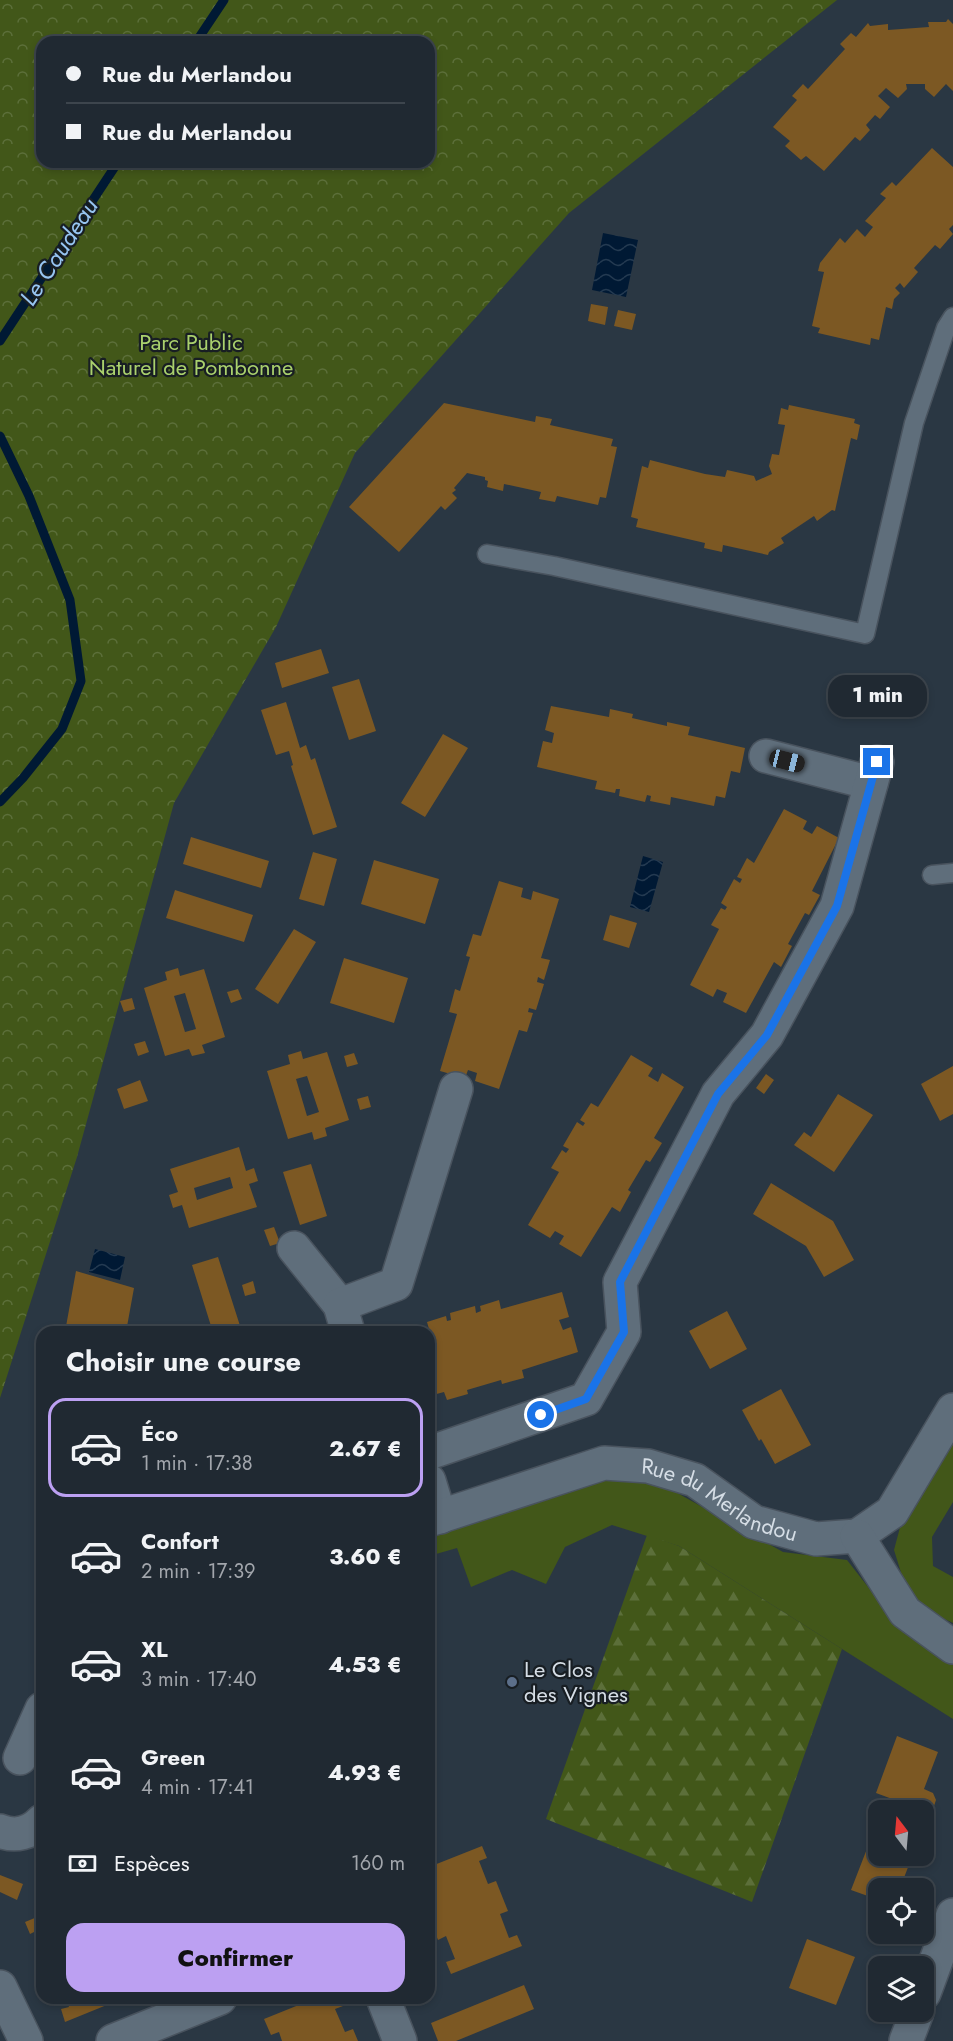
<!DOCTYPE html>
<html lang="fr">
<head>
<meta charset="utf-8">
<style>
  body { margin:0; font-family:Jost,sans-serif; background:#2d353e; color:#f1f3f6; height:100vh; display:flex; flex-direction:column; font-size:22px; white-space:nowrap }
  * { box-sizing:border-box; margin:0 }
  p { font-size:20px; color:#a2a6ac }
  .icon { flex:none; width:33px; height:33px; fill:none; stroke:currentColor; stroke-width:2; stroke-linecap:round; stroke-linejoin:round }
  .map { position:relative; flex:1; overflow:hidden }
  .panel { position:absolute; left:36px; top:1326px; width:399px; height:678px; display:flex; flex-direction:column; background:#202932; border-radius:18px; box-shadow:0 3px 9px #0003,0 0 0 2px #3d454d }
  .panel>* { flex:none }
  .hud { position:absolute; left:36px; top:36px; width:399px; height:132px; border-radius:18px; box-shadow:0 3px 9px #0003,0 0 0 2px #3d454d; display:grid; align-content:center; height:132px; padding:0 30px; background:#202932 }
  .needle { width:39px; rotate:344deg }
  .tools { position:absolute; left:868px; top:1800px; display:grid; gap:12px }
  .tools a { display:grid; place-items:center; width:66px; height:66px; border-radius:12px; background:#202932; box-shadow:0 3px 9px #0003,0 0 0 2px #3d454d; font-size:30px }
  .end { position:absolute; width:27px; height:27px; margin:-14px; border:8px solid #1a73e8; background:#fff; box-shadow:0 0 0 3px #fff }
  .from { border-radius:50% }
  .bubble { position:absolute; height:42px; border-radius:18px; background:#202932; box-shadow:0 3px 9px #0003,0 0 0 2px #3d454d; font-size:20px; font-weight:800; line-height:42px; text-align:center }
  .car { position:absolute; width:18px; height:36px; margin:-18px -9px; border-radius:8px; box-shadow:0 0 4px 2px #0007; background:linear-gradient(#222 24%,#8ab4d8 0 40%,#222 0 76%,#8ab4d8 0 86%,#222 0) }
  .hud b { display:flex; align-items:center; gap:21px; height:57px; font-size:22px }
  .hud b+b { border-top:2px solid #3d454d }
  .hud i { width:15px; height:15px; background:#f1f3f6 }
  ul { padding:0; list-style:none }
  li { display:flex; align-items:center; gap:18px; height:99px; margin:0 12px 9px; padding:0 18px; border:3px solid transparent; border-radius:18px }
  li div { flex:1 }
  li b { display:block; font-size:22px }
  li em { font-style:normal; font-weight:800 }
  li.current { border-color:#bca0f2 }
  li>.icon { width:54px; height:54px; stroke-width:1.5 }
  h2 { padding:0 30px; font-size:27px; line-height:72px }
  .pay { display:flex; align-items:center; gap:15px; height:66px; padding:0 30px; font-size:22px }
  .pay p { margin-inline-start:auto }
  .primary-button { display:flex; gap:12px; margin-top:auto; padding:12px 30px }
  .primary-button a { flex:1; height:69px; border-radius:18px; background:#bca0f2; color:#111; font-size:24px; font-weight:800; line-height:69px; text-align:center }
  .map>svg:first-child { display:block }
  .grass { fill:#425719 }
  .forest { fill:url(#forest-firs) }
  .park { fill:url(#park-crowns); fill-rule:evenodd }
  .water { fill:url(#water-waves) }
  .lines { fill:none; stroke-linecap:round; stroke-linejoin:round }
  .stream { stroke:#001934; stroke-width:9 }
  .building { fill:#7c5823; fill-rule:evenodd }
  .service-casing { stroke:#49535e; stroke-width:21 }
  .minor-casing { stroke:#49535e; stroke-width:36 }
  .service { stroke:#5f6e7b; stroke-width:18 }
  .minor { stroke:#5f6e7b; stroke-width:33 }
  .route { stroke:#1a73e8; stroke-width:8 }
  .service-dot { fill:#5c6f8a; stroke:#181e23; stroke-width:2 }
  .labels { text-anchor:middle; stroke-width:4.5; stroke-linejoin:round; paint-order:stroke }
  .park-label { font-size:22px; fill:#aad16d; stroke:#181e23 }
  .street-label { font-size:22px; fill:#d5dde5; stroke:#181e23 }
  .poi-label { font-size:22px; fill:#d5dde5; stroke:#181e23; text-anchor:start }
  .water-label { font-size:24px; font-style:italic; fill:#97c5f2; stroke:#181e23 }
</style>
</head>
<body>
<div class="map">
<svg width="953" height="2041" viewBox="0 0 953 2041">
  <defs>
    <pattern id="forest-firs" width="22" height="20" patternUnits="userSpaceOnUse" patternTransform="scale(1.5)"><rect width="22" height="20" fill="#425719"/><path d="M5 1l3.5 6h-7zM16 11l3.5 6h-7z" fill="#5c6f3a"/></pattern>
    <pattern id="park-crowns" width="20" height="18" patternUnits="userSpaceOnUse" patternTransform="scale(1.5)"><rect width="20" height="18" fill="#425719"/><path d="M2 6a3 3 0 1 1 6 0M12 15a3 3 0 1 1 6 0" fill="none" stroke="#5c6f3a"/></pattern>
    <pattern id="water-waves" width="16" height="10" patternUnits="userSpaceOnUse" patternTransform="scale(1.5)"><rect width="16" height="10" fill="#001934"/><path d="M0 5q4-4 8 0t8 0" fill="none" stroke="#243a51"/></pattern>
  </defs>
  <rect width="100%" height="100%" fill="#2a3743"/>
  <path class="grass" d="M 953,1442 L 953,1502 L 932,1537 L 933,1566 L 953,1577 L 953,1623 L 923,1609 L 903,1579 L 894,1550 L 903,1516 Z
    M 623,1478 L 654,1480 L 783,1552 L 847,1560 L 897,1624 L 953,1665 L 953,1719 L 679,1546 L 612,1525 L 565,1547 L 546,1584 L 512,1570 L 471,1587 L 457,1548 L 429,1556 L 429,1535 L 598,1482 Z"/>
  <path class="forest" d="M 647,1535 L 679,1546 L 842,1649 L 752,1902 L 546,1819 Z"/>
  <path class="park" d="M 0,0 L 837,0 L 569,213 L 355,453 L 276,627 L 174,803 L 77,1157 L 0,1398 ZM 42,42 L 429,42 L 429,162 L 42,162 Z"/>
  <path class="water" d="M 603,233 L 638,240 L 626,297 L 592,290 Z
    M 643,856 L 663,862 L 649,912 L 630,907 Z
    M 95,1249 L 125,1257 L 120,1280 L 89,1272 Z"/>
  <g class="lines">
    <path class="stream" d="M 196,42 L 224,0
      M 0,341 L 118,162
      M 0,436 L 29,496 L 70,600 L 81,681 L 62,729 L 23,778 L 0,802"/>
  </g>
  <path class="building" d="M 948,19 L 953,24 L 953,91 L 946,84 L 934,97 L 925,89 L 925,84 L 906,84 L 907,89 L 898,98 L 886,88 L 878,96 L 890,107 L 880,119 L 875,115 L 866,125 L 870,130 L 860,141 L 855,137 L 824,171 L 806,156 L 801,160 L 785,146 L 790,141 L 773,127 L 797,100 L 792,96 L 803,84 L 808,89 L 845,49 L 840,44 L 851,33 L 856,37 L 868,23 L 870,26 L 888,24 L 888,30 L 929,27 L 928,22 L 946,22 Z
    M 932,148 L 953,167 L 953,225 L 949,229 L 953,234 L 940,249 L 935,245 L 914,268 L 918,272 L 904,288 L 900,283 L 895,288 L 900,293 L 894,299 L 892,309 L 886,307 L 879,340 L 871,338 L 870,345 L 818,333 L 820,328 L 812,326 L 824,272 L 818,271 L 820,263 L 840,238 L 845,243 L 857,229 L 865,237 L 873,227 L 865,221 L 886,198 L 880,194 L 892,182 L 896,186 Z
    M 591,304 L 608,307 L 605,325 L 588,321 Z
    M 618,310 L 636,314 L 632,330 L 614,326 Z
    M 444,403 L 535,422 L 536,416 L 552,419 L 550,425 L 613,439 L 611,446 L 617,447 L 606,498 L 600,497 L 598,505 L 557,496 L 555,502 L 539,499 L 541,492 L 504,484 L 503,491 L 487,487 L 488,481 L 485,480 L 485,477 L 467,473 L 454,488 L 456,490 L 452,493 L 457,498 L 445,510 L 441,506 L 399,552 L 349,507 Z
    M 789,405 L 855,419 L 854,423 L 860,425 L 857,440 L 851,438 L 835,511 L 832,510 L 817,521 L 814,516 L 781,538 L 784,543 L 769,552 L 768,555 L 723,545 L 722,552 L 704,548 L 705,543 L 636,527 L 638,519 L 631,517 L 642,466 L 648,468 L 650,460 L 705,474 L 725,477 L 727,470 L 754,476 L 756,481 L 772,474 L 769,466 L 772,454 L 779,455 L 785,425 L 778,424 L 781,408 L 788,410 Z
    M 321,649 L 329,673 L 282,688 L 275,663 Z
    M 359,679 L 376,731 L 349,740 L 332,687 Z
    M 286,702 L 300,748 L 306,745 L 311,760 L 315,758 L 337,827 L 313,835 L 291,766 L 293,765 L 289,751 L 276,755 L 261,710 Z
    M 551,706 L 609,717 L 610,709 L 633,714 L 632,718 L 667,726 L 667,722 L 690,727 L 688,735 L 745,748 L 740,773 L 731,771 L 725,798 L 716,796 L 714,806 L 671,797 L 670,805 L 650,801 L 651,796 L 647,795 L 645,802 L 619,796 L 620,789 L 616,789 L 615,793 L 595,789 L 597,781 L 537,767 L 543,741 L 552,743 L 554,733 L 545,730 Z
    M 443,734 L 468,748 L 425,817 L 401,803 Z
    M 784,809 L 807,821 L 803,829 L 812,834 L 817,826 L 839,838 L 812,891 L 820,895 L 809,915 L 805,913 L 788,944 L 792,946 L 781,967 L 774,962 L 746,1013 L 723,1002 L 727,993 L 717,989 L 713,997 L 690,985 L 719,929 L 711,925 L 721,908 L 725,910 L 727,907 L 721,903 L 734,879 L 740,883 L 742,879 L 737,877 L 747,858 L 754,863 Z
    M 191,837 L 269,861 L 261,888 L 183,864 Z
    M 313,852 L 337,859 L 324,906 L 299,899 Z
    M 374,860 L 439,879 L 425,924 L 361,904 Z
    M 499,881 L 523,888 L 521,897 L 531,900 L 533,891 L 559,899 L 541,958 L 550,960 L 544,980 L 538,977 L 537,982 L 544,984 L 536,1010 L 529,1008 L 528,1012 L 533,1013 L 527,1032 L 519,1030 L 499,1089 L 475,1081 L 477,1073 L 468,1070 L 465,1078 L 440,1071 L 457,1014 L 449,1012 L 455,989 L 460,991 L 470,957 L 466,956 L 473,934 L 481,936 Z
    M 175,890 L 253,915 L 244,942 L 166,918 Z
    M 610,915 L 637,923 L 629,948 L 603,940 Z
    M 294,929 L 316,942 L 278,1004 L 255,989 Z
    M 344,958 L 408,978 L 394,1023 L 330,1003 Z
    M 178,968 L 180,976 L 204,969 L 225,1037 L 202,1045 L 205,1053 L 192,1056 L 189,1049 L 165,1056 L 144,988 L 167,980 L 165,972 ZM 185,993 L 196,1029 L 185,1032 L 174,996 Z
    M 238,989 L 242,999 L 231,1003 L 227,992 Z
    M 132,998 L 135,1009 L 124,1012 L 120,1001 Z
    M 145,1041 L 149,1052 L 138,1056 L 134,1044 Z
    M 301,1051 L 303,1059 L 327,1052 L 349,1120 L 325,1128 L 327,1136 L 314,1140 L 312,1132 L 288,1139 L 267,1071 L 290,1064 L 288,1055 ZM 307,1076 L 319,1112 L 307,1116 L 296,1079 Z
    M 354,1053 L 358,1064 L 347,1067 L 344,1056 Z
    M 631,1055 L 653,1068 L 648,1076 L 658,1082 L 662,1073 L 684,1087 L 654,1138 L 662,1143 L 650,1162 L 646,1160 L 628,1190 L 631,1192 L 620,1212 L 612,1207 L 581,1257 L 559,1244 L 564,1236 L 555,1231 L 550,1238 L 528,1225 L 559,1172 L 551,1168 L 562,1150 L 566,1153 L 569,1149 L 563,1146 L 577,1122 L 583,1126 L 585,1123 L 580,1120 L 591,1103 L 598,1107 Z
    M 953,1066 L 953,1114 L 940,1121 L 921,1084 Z
    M 766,1074 L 774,1080 L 764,1094 L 756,1088 Z
    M 140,1080 L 148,1101 L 124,1109 L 117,1089 Z
    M 838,1094 L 873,1115 L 834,1172 L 794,1145 L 804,1132 L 811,1137 Z
    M 368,1096 L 371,1107 L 360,1110 L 357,1099 Z
    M 239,1147 L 246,1171 L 254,1168 L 258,1181 L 249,1184 L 257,1207 L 189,1228 L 182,1205 L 173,1208 L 169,1195 L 178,1192 L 170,1169 ZM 230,1177 L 233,1188 L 197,1200 L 194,1188 Z
    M 311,1164 L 327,1216 L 300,1225 L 283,1172 Z
    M 771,1183 L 833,1221 L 854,1260 L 824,1277 L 806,1246 L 753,1214 Z
    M 274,1227 L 280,1243 L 270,1246 L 264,1230 Z
    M 218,1257 L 242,1332 L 193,1332 L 211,1326 L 192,1265 Z
    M 76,1271 L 134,1288 L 126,1332 L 65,1332 Z
    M 253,1281 L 256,1293 L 245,1296 L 242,1285 Z
    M 562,1292 L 569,1317 L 559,1320 L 563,1330 L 571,1327 L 578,1352 L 522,1370 L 524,1378 L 502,1384 L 501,1380 L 467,1390 L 468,1394 L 447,1400 L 444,1392 L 429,1396 L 429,1332 L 422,1331 L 429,1329 L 427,1322 L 446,1316 L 447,1321 L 451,1320 L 450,1313 L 475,1306 L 476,1313 L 481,1311 L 480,1306 L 499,1300 L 501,1309 Z
    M 727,1311 L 747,1349 L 710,1369 L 689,1331 Z
    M 781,1389 L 811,1445 L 775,1464 L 761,1439 L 759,1441 L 742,1410 Z
    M 897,1736 L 938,1752 L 924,1789 L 933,1793 L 936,1800 L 934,1806 L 929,1810 L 922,1810 L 876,1793 Z
    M 870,1841 L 879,1845 L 879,1856 L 912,1857 L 900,1888 L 879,1888 L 879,1900 L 851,1890 Z
    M 482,1846 L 487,1858 L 479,1861 L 488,1884 L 496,1881 L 508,1911 L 500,1914 L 509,1938 L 517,1935 L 522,1946 L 451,1974 L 446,1962 L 455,1959 L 446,1936 L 438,1940 L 429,1918 L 429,1908 L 433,1906 L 429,1895 L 429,1867 Z
    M 0,1875 L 23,1884 L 17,1900 L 0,1892 Z
    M 42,1915 L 42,1940 L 38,1930 L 30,1934 L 25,1922 Z
    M 807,1939 L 855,1957 L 836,2005 L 789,1988 Z
    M 524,1985 L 534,2009 L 456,2041 L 438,2041 L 431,2023 Z
    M 65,1998 L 124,1998 L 65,2022 L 61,2009 L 69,2007 Z
    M 316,1998 L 340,1998 L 343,2006 L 335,2009 L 345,2032 L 353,2029 L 358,2041 L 282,2041 L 279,2032 L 271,2035 L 264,2019 Z"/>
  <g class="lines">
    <g class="service-casing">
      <path id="service" d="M 487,554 L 554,566 L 865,634 L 914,423 L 946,328 L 953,317
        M 932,875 L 953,873"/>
    </g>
    <g class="minor-casing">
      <g id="minor">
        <path d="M 766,756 L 871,783"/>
        <path d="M 294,1248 L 340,1305"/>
        <path d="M 348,1332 L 340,1305 L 396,1284 L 456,1089"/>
        <path d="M 429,1453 L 586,1399 L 624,1332 L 620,1282 L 718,1094 L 767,1035 L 837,906 L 877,762"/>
        <path d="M 429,1481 L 440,1517"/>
        <path id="s1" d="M 429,1520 L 604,1463 L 648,1466 L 695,1480 L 754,1522 L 816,1539 L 857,1536"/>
        <path d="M 857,1536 L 892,1512 L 953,1410"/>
        <path d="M 857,1536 L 905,1612 L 953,1647"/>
        <path d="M 20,1758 L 42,1709"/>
        <path d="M 0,1831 C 15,1837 31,1833 42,1821"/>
        <path d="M 0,1987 L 26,2041"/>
        <path d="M 924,1993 L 953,1915"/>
        <path d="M 383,1998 L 400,2041"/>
        <path d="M 113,2041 L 220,1998"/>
        <path d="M 906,2041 L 917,2012"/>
      </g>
    </g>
    <use href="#service" class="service"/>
    <use href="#minor" class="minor"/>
  </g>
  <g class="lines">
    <path class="route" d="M 541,1415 L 586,1399 L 624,1332 L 620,1282 L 718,1094 L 767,1035 L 837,906 L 877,762"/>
  </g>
  <circle class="service-dot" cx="512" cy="1682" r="6"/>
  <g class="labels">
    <g class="park-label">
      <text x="191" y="350">Parc Public<tspan x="191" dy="25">Naturel de Pombonne</tspan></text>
    </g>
    <g class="street-label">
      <text dy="8" stroke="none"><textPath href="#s1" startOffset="308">Rue du Merlandou</textPath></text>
    </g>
    <g class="poi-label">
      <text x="524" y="1677">Le Clos<tspan x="524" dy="25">des Vignes</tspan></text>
    </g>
    <g class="water-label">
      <text transform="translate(59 252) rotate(-57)" y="8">Le Caudeau</text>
    </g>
  </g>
</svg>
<div class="tools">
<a><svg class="needle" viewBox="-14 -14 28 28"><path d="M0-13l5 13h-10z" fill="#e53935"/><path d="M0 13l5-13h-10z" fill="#a2a6ac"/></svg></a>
<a><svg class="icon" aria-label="locate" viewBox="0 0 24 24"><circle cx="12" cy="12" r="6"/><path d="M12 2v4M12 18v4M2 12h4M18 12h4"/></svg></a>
<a><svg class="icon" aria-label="layers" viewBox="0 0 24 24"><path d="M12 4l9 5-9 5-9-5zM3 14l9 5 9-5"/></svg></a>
</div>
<i class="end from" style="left:541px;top:1415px"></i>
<i class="end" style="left:877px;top:762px"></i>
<div class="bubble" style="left:828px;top:675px;width:99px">1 min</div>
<i class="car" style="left:787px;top:761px;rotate:104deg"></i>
<div class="hud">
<b><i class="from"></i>Rue du Merlandou</b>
<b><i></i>Rue du Merlandou</b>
</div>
<section class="panel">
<h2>Choisir une course</h2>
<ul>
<li class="current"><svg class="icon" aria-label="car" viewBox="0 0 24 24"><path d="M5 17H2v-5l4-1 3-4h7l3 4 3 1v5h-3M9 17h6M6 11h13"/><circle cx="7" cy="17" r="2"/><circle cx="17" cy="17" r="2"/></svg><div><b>Éco</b><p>1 min · 17:38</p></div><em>2.67 €</em></li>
<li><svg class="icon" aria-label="car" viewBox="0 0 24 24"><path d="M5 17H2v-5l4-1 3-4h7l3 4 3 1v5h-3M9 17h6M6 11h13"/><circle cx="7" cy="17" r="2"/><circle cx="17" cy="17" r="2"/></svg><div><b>Confort</b><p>2 min · 17:39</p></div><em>3.60 €</em></li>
<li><svg class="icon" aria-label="car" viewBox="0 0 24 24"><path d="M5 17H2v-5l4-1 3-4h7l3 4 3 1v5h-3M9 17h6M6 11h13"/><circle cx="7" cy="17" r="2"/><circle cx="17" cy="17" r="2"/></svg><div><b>XL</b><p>3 min · 17:40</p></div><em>4.53 €</em></li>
<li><svg class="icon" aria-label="car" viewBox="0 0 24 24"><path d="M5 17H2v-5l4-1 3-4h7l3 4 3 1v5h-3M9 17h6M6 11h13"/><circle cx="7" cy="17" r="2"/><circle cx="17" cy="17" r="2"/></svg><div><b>Green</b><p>4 min · 17:41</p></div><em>4.93 €</em></li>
</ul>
<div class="pay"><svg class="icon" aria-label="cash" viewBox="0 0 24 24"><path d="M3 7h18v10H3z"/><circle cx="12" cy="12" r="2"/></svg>Espèces<p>160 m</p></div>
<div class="primary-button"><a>Confirmer</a></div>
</section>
</div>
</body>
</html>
